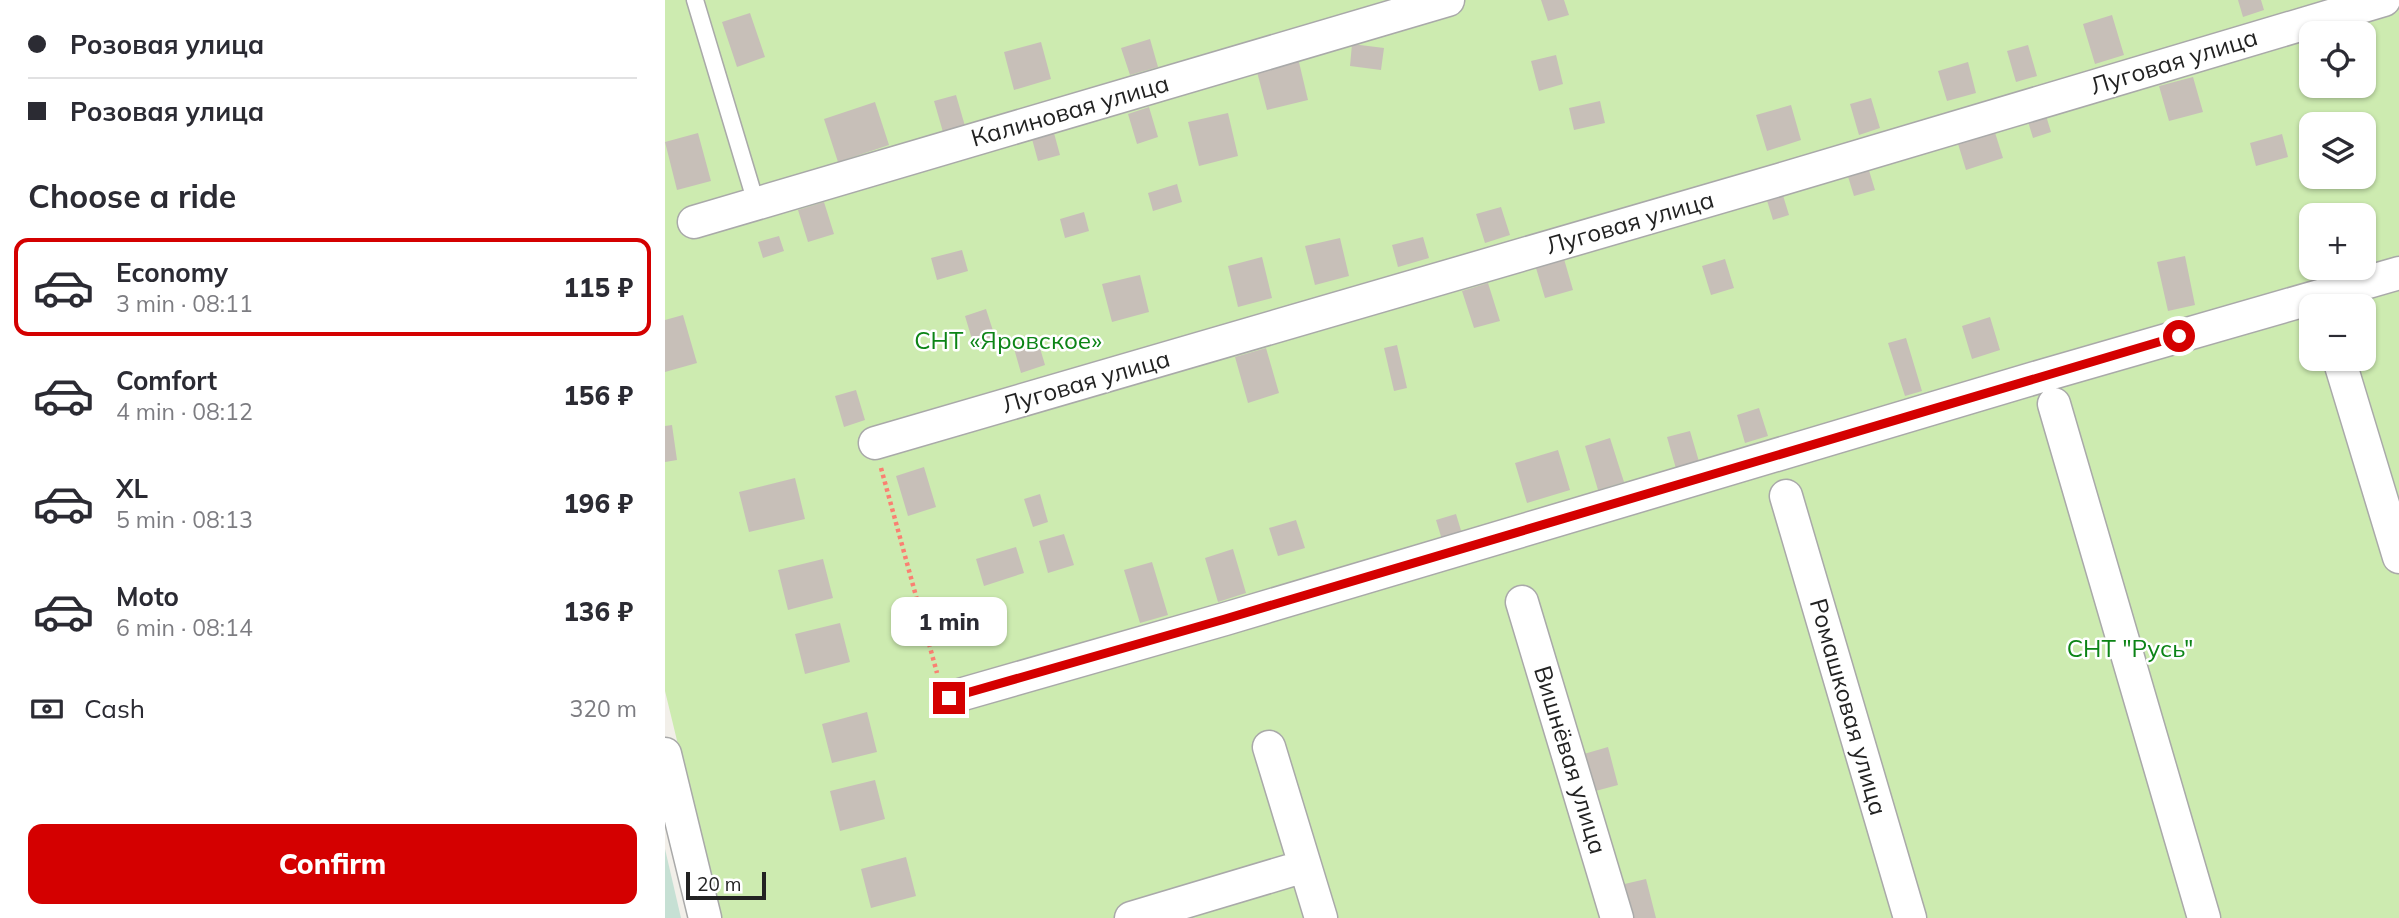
<!DOCTYPE html>
<html lang="en">
<head>
<meta charset="utf-8">
<style>
  body { margin:0; font-family:Mulish,sans-serif; background:#f2f2f3; color:#2b2b33; height:100vh; display:flex; flex-direction:column; font-size:26px; white-space:nowrap }
  * { box-sizing:border-box; margin:0 }
  p { font-size:23px; color:#7c7c81 }
  .icon { flex:none; width:38px; height:38px; fill:none; stroke:currentColor; stroke-width:2; stroke-linecap:round; stroke-linejoin:round }
  .map { position:relative; flex:1; overflow:hidden }
  .details { display:flex; flex-direction:column; background:#fff; width:665px }
  .details>* { flex:none }
  .top-card { display:grid; align-content:center; height:154px; padding:0 28px; background:#fff }
  .buttons { position:absolute; left:1634px; top:21px; display:grid; gap:14px }
  .buttons a { display:grid; place-items:center; width:77px; height:77px; border-radius:14px; background:#fff; box-shadow:0 2px 5px #0004; font-size:35px }
  .scale { position:absolute; left:21px; bottom:18px; width:80px; box-sizing:border-box; padding-left:7px; border:4px solid #222; border-top:0; font-size:19px; line-height:24px; white-space:nowrap; color:#222; -webkit-text-stroke:5px #fff; paint-order:stroke }
  .end { position:absolute; width:32px; height:32px; margin:-16px; border:9px solid #d40000; background:#fff; box-shadow:0 0 0 4px #fff }
  .from { border-radius:50% }
  .bubble { position:absolute; height:49px; border-radius:14px; background:#fff; box-shadow:0 2px 5px #0004; font-size:23px; font-weight:800; line-height:49px; text-align:center }
  .top-card b { display:flex; align-items:center; gap:24px; height:66px; font-size:26px }
  .top-card b+b { border-top:2px solid #e1e1e2 }
  .top-card i { width:18px; height:18px; background:#2b2b33 }
  ul { padding:0; list-style:none }
  li { display:flex; align-items:center; gap:21px; height:98px; margin:0 14px 10px; padding:0 14px; border:4px solid transparent; border-radius:14px }
  li div { flex:1 }
  li b { display:block; font-size:26px }
  li em { font-style:normal; font-weight:800 }
  li.on { border-color:#d40000 }
  li>.icon { width:63px; height:63px; stroke-width:1.5 }
  h2 { padding:0 28px; font-size:32px; line-height:84px }
  .pay { display:flex; align-items:center; gap:18px; height:77px; padding:0 28px; font-size:26px }
  .pay p { margin-inline-start:auto }
  .cta { display:flex; gap:14px; margin-top:auto; padding:14px 28px }
  .cta a { flex:1; height:80px; border-radius:14px; background:#d40000; color:#fff; font-size:28px; font-weight:800; line-height:80px; text-align:center }
  main { display:flex; flex:1; min-height:0 }
  .map>svg:first-child { display:block }
  .grass { fill:#cdebb0; fill-rule:evenodd }
  .wetland { fill:#c6e0d4 }
  .building { fill:#c7bfb8 }
  .lines { fill:none; stroke-linecap:round; stroke-linejoin:round }
  .service-casing { stroke:#a9a9a9; stroke-width:19 }
  .minor-casing { stroke:#a9a9a9; stroke-width:35 }
  .path { stroke:#fa8072; stroke-width:4.5; stroke-dasharray:3.5 3.5; stroke-linecap:butt }
  .service { stroke:#fff; stroke-width:16 }
  .minor { stroke:#fff; stroke-width:32 }
  .route { stroke:#d40000; stroke-width:9 }
  .labels { text-anchor:middle; stroke-width:5; stroke-linejoin:round; paint-order:stroke }
  .street-label { font-size:24px; fill:#222; stroke:#fff }
  .park-label { font-size:24px; fill:#0c8416; stroke:#fff }
</style>
</head>
<body>
<main>
<section class="details">
<div class="top-card">
<b><i class="from"></i>Розовая улица</b>
<b><i></i>Розовая улица</b>
</div>
<h2>Choose a ride</h2>
<ul>
<li class="on"><svg class="icon" aria-label="car" viewBox="0 0 24 24"><path d="M5 17H2v-5l4-1 3-4h7l3 4 3 1v5h-3M9 17h6M6 11h13"/><circle cx="7" cy="17" r="2"/><circle cx="17" cy="17" r="2"/></svg><div><b>Economy</b><p>3 min · 08:11</p></div><em>115 ₽</em></li>
<li><svg class="icon" aria-label="car" viewBox="0 0 24 24"><path d="M5 17H2v-5l4-1 3-4h7l3 4 3 1v5h-3M9 17h6M6 11h13"/><circle cx="7" cy="17" r="2"/><circle cx="17" cy="17" r="2"/></svg><div><b>Comfort</b><p>4 min · 08:12</p></div><em>156 ₽</em></li>
<li><svg class="icon" aria-label="car" viewBox="0 0 24 24"><path d="M5 17H2v-5l4-1 3-4h7l3 4 3 1v5h-3M9 17h6M6 11h13"/><circle cx="7" cy="17" r="2"/><circle cx="17" cy="17" r="2"/></svg><div><b>XL</b><p>5 min · 08:13</p></div><em>196 ₽</em></li>
<li><svg class="icon" aria-label="car" viewBox="0 0 24 24"><path d="M5 17H2v-5l4-1 3-4h7l3 4 3 1v5h-3M9 17h6M6 11h13"/><circle cx="7" cy="17" r="2"/><circle cx="17" cy="17" r="2"/></svg><div><b>Moto</b><p>6 min · 08:14</p></div><em>136 ₽</em></li>
</ul>
<div class="pay"><svg class="icon" aria-label="cash" viewBox="0 0 24 24"><path d="M3 7h18v10H3z"/><circle cx="12" cy="12" r="2"/></svg>Cash<p>320 m</p></div>
<div class="cta"><a>Confirm</a></div>
</section>
<div class="map">
<svg width="1734" height="918" viewBox="0 0 1734 918">
  <rect width="100%" height="100%" fill="#f2efe9"/>
  <path class="grass" d="M 0,0 L 1734,0 L 1734,918 L 55,918 L 0,691 ZM 1647,33 L 1699,33 L 1699,86 L 1647,86 ZM 1647,124 L 1699,124 L 1699,177 L 1647,177 ZM 1647,215 L 1699,215 L 1699,268 L 1647,268 ZM 1647,306 L 1699,306 L 1699,359 L 1647,359 Z"/>
  <path class="wetland" d="M 0,849 L 16,918 L 0,918 Z"/>
  <path class="building" d="M 876,0 L 899,0 L 904,15 L 883,21 Z
    M 1573,0 L 1596,0 L 1599,10 L 1578,17 Z
    M 85,13 L 100,57 L 72,67 L 57,22 Z
    M 1447,15 L 1459,55 L 1430,64 L 1418,24 Z
    M 485,39 L 493,67 L 465,75 L 456,48 Z
    M 376,42 L 386,79 L 349,90 L 339,52 Z
    M 687,44 L 719,48 L 716,70 L 685,66 Z
    M 1363,45 L 1372,76 L 1351,82 L 1342,51 Z
    M 891,55 L 898,84 L 874,91 L 866,61 Z
    M 633,58 L 643,100 L 602,110 L 591,68 Z
    M 1303,62 L 1311,93 L 1282,101 L 1273,71 Z
    M 1528,77 L 1538,112 L 1504,121 L 1494,86 Z
    M 291,95 L 300,126 L 278,132 L 269,101 Z
    M 1206,98 L 1215,128 L 1194,135 L 1185,104 Z
    M 935,101 L 940,123 L 909,130 L 904,108 Z
    M 210,102 L 224,145 L 173,162 L 159,119 Z
    M 1126,105 L 1136,140 L 1102,151 L 1091,115 Z
    M 484,107 L 493,137 L 472,144 L 463,114 Z
    M 1379,109 L 1386,132 L 1368,138 L 1361,115 Z
    M 563,113 L 573,156 L 534,166 L 523,122 Z
    M 1327,123 L 1338,158 L 1301,170 L 1290,134 Z
    M 33,133 L 46,181 L 12,190 L 0,142 Z
    M 389,133 L 395,155 L 373,161 L 367,139 Z
    M 1617,134 L 1623,157 L 1591,166 L 1585,143 Z
    M 1202,164 L 1210,190 L 1189,196 L 1181,170 Z
    M 512,184 L 517,202 L 488,211 L 483,193 Z
    M 1116,189 L 1124,215 L 1108,220 L 1100,194 Z
    M 159,202 L 169,234 L 143,242 L 133,210 Z
    M 836,207 L 845,235 L 820,243 L 811,214 Z
    M 419,212 L 424,231 L 400,238 L 395,219 Z
    M 114,236 L 119,251 L 98,258 L 93,242 Z
    M 758,237 L 764,258 L 733,267 L 727,245 Z
    M 675,238 L 684,276 L 650,285 L 640,246 Z
    M 297,250 L 303,271 L 272,280 L 266,258 Z
    M 1520,256 L 1530,305 L 1503,311 L 1492,262 Z
    M 597,257 L 607,298 L 573,307 L 563,266 Z
    M 899,259 L 908,290 L 880,298 L 871,268 Z
    M 1060,259 L 1069,288 L 1046,295 L 1037,266 Z
    M 475,275 L 484,312 L 447,322 L 437,284 Z
    M 823,283 L 835,321 L 809,328 L 797,291 Z
    M 321,309 L 331,340 L 309,346 L 300,316 Z
    M 18,315 L 32,363 L 0,372 L 0,320 Z
    M 1325,317 L 1335,350 L 1307,359 L 1297,326 Z
    M 372,338 L 380,365 L 356,373 L 348,345 Z
    M 1241,338 L 1257,391 L 1240,396 L 1223,343 Z
    M 732,345 L 742,388 L 729,391 L 719,348 Z
    M 601,348 L 614,393 L 583,403 L 570,357 Z
    M 191,390 L 200,420 L 179,427 L 170,396 Z
    M 1094,408 L 1103,436 L 1080,443 L 1072,415 Z
    M 7,425 L 12,460 L 0,462 L 0,426 Z
    M 1025,431 L 1035,465 L 1012,472 L 1002,437 Z
    M 945,438 L 959,482 L 933,490 L 920,446 Z
    M 893,450 L 905,490 L 862,503 L 850,463 Z
    M 259,467 L 271,507 L 243,516 L 231,476 Z
    M 130,478 L 140,519 L 84,532 L 74,492 Z
    M 375,494 L 383,522 L 368,527 L 359,499 Z
    M 791,514 L 798,537 L 778,543 L 771,520 Z
    M 631,520 L 640,548 L 613,556 L 604,528 Z
    M 399,534 L 409,565 L 383,573 L 374,541 Z
    M 351,547 L 359,573 L 319,586 L 311,559 Z
    M 568,549 L 581,593 L 553,602 L 540,558 Z
    M 158,559 L 168,598 L 123,610 L 113,570 Z
    M 487,562 L 503,615 L 475,623 L 459,570 Z
    M 175,623 L 185,662 L 140,674 L 130,634 Z
    M 202,712 L 212,752 L 167,763 L 157,724 Z
    M 943,747 L 953,785 L 923,793 L 912,756 Z
    M 210,780 L 220,819 L 175,831 L 165,791 Z
    M 241,857 L 251,896 L 206,908 L 196,869 Z
    M 981,879 L 991,918 L 959,918 L 951,886 Z"/>
  <g class="lines">
    <g class="service-casing">
      <path id="service" d="M 30,0 L 91,203"/>
    </g>
    <g class="minor-casing">
      <path id="minor" d="M 29,222 L 783,0
        M 1674,359 L 1734,557
        M 1389,404 L 1539,918
        M 210,443 L 1117,179 L 1719,0
        M 1121,496 L 1245,918
        M 857,602 L 952,918
        M 284,698 L 560,619 L 1380,375 L 1734,273
        M 604,747 L 656,918
        M 0,754 L 40,918
        M 466,918 L 640,866"/>
    </g>
    <path class="path" d="M 216,468 L 272,673"/>
    <use href="#service" class="service"/>
    <use href="#minor" class="minor"/>
  </g>
  <g class="lines">
    <path class="route" d="M 284,698 L 560,619 L 1514,336"/>
  </g>
  <g class="labels">
    <g class="street-label">
      <text transform="translate(1509 62) rotate(-17)" y="8">Луговая улица</text>
      <text transform="translate(405 111) rotate(-16)" y="8">Калиновая улица</text>
      <text transform="translate(965 223) rotate(-16)" y="8">Луговая улица</text>
      <text transform="translate(421 382) rotate(-16)" y="8">Луговая улица</text>
      <text transform="translate(1183 707) rotate(74)" y="8">Ромашковая улица</text>
      <text transform="translate(905 760) rotate(73)" y="8">Вишнёвая улица</text>
    </g>
    <g class="park-label">
      <text x="343" y="349">СНТ «Яровское»</text>
      <text x="1465" y="657">СНТ "Русь"</text>
    </g>
  </g>
</svg>
<div class="buttons">
<a><svg class="icon" aria-label="locate" viewBox="0 0 24 24"><circle cx="12" cy="12" r="6"/><path d="M12 2v4M12 18v4M2 12h4M18 12h4"/></svg></a>
<a><svg class="icon" aria-label="layers" viewBox="0 0 24 24"><path d="M12 4l9 5-9 5-9-5zM3 14l9 5 9-5"/></svg></a>
<a>+</a>
<a>−</a>
</div>
<div class="scale">20 m</div>
<i class="end from" style="left:1514px;top:336px"></i>
<i class="end" style="left:284px;top:698px"></i>
<div class="bubble" style="left:226px;top:597px;width:116px">1 min</div>
</div>
</main>
</body>
</html>
